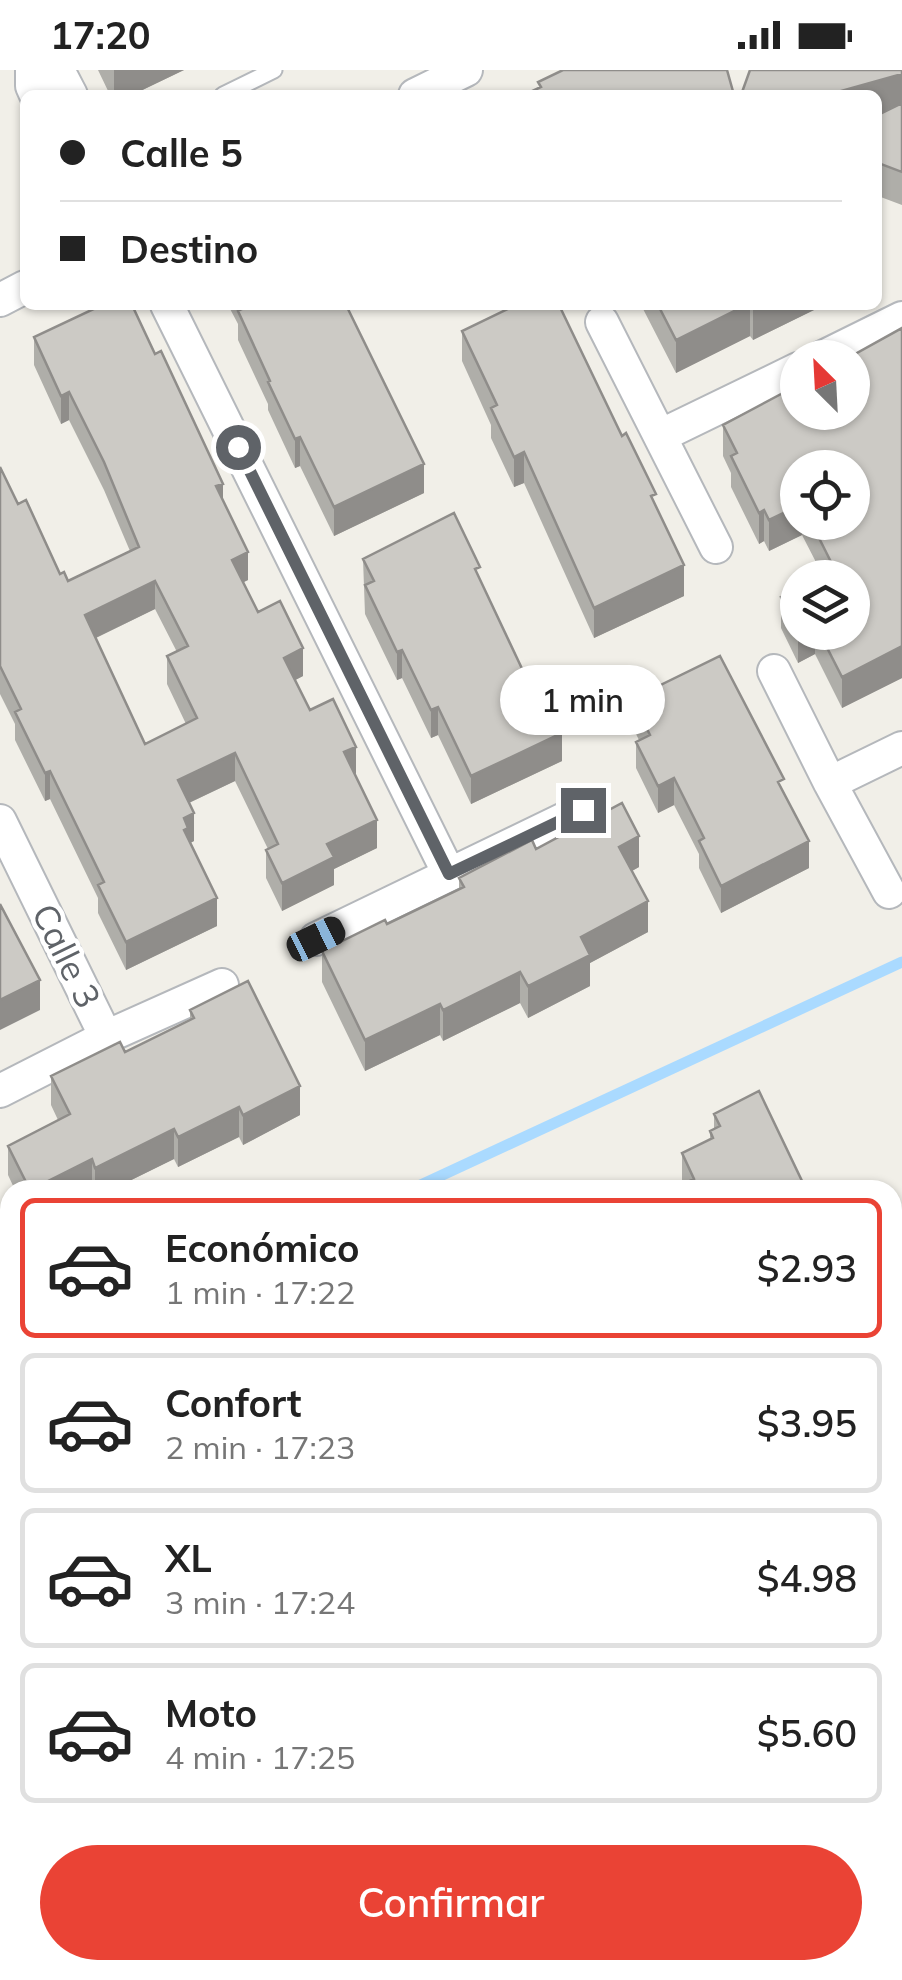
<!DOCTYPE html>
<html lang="es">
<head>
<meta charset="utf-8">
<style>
  body { margin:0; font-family:Mulish,sans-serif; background:#f6f6f6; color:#222; height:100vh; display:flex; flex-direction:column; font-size:38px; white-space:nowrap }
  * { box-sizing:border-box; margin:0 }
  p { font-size:32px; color:#767676 }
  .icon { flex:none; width:55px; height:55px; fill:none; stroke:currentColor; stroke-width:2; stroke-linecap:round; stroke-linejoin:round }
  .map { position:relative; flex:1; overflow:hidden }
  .details { position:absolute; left:0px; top:1110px; width:902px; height:800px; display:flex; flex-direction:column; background:#fff; border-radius:30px 30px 0 0; box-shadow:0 2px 8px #0004 }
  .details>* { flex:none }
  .banner { position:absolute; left:20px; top:20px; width:862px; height:220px; border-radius:15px; box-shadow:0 2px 8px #0004; display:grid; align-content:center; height:220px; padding:0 40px; background:#fff }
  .needle { width:65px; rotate:336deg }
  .buttons { position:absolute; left:780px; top:270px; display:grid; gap:20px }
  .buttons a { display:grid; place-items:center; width:90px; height:90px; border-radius:50%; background:#fff; box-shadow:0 2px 8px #0004; font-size:50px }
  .end { position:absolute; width:45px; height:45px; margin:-22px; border:12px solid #5f6368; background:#fff; box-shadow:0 0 0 5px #fff }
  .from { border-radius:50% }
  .bubble { position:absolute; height:70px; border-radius:35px; background:#fff; box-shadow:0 2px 8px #0004; font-size:32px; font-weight:600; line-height:70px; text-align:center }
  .car { position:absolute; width:30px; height:60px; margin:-30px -15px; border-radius:12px; box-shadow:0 0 8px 2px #0007; background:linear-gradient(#222 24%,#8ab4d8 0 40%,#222 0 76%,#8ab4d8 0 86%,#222 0) }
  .banner b { display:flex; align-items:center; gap:35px; height:95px; font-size:38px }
  .banner b+b { border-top:2px solid #e0e0e0 }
  .banner i { width:25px; height:25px; background:#222 }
  ul { padding:18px 0 0; list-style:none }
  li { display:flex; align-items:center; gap:30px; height:140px; margin:0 20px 15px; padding:0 20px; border:5px solid #e0e0e0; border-radius:15px }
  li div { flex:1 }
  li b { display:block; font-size:38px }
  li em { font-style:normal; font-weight:600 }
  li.selected { border-color:#ea4335 }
  li>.icon { width:90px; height:90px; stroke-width:1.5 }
  .primary-button { display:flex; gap:20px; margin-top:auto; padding:20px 40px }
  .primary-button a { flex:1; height:115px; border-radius:60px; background:#ea4335; color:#fff; font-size:40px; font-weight:600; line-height:115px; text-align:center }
  .status { display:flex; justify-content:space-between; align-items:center; height:70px; padding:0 50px; background:#fff; direction:ltr }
  .status svg { height:28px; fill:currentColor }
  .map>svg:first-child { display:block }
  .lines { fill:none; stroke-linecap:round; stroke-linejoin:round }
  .stream { stroke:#aadaff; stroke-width:11 }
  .lane-casing { stroke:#b5b8bc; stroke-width:19 }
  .street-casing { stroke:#b5b8bc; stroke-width:36 }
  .lane { stroke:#fff; stroke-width:15 }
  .street { stroke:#fff; stroke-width:32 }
  .wall { fill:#afaea9; fill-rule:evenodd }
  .shaded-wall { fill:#8f8d8a }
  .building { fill:#cccac5; stroke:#8f8d8a; stroke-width:2.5; fill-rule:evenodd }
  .route { stroke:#5f6368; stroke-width:12 }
  .labels { text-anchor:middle; stroke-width:9; stroke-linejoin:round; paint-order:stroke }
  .street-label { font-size:35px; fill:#5f6368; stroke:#fff }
</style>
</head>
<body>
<div class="status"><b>17:20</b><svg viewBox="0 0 49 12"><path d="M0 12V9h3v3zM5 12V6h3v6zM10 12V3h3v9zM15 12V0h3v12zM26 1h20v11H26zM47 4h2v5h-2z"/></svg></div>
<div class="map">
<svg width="902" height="1910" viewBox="0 0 902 1910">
  <rect width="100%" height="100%" fill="#f1efe8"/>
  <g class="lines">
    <path class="stream" d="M 410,1120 L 902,892
      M 0,1251 L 10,1250"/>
    <g class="lane-casing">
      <path id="lane" d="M 223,25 L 274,0"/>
    </g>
    <g class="street-casing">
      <path id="street" d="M 32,0 L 32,16 L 36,25
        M 58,0 L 71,25
        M 415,25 L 466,0
        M 0,230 L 25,217
        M 167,235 L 449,804
        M 602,252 L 716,477
        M 821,288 L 902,248
        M 660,366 L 798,299
        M 774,601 L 830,713 L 889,822
        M 830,713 L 902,678
        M 0,751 L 106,967
        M 316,869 L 583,740
        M 0,1021 L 106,967 L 222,915
        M 0,1547 L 10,1548
        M 148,1900 L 153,1910
        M 572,1900 L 577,1910"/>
    </g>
    <use href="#lane" class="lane"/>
    <use href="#street" class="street"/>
  </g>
  <path class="wall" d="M 98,0 L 184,0 L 132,25 L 110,25 Z
    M 902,0 L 902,135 L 878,126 L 878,45 L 882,43 Z
    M 228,235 L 346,235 L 424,423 L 334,466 L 300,396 L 295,398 L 268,340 L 268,334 L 238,270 L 238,254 Z
    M 641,235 L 814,235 L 814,240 L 753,270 L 750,266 L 676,303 Z
    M 902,258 L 902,608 L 842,638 L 815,584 L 798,593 L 781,558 L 781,527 L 798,519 L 798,562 L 852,562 L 802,465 L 769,481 L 764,471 L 759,474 L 731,417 L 731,403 L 723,386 L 723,355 ZM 798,398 L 852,452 L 798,452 Z
    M 462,261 L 656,437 L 684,526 L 594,568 L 524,413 L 514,417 L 491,368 L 491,355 L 462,291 Z
    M 34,267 L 223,430 L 248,510 L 243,512 L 258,542 L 303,606 L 295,610 L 310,640 L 355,705 L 377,778 L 334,799 L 334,815 L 282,841 L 266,808 L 266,780 L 268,779 L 235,711 L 189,733 L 194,771 L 190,773 L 217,856 L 126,900 L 98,843 L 98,828 L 50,729 L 45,731 L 15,670 L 15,654 L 0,624 L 0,397 L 18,434 L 60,504 L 68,511 L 130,481 L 104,420 L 69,350 L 61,354 L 34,295 ZM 155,539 L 177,582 L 167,586 L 167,614 L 186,654 L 145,674 L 96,568 Z
    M 363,489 L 480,509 L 562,691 L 471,734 L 438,665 L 431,668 L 402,608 L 397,610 L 365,544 Z
    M 632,629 L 784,722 L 809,798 L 721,843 L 699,798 L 699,784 L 674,735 L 658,743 L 636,698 L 636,672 L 639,670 L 632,656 Z
    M 536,779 L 639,797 L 632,801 L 648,862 L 590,893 L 590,916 L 528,948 L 520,933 L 443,971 L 440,965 L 365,1001 L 322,912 L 322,881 L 387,854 L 459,819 L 459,808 Z
    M 190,940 L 300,1045 L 243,1075 L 239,1067 L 178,1097 L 174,1089 L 111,1120 L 15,1120 L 8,1105 L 8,1076 L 58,1050 L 51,1035 L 51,1006 L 125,982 L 190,950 Z
    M 714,1044 L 802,1120 L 684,1114 L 682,1110 L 682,1083 L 710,1070 L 710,1061 L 714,1060 Z
    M 10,1151 L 10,1212 L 0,1210 L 0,1155 Z
    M 0,1354 L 10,1354 L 10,1485 L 0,1485 Z
    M 191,1900 L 522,1900 L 523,1910 L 196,1910 Z
    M 641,1900 L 757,1900 L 761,1910 L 646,1910 Z
    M 837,1900 L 884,1900 L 864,1910 L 842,1910 Z"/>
  <path class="shaded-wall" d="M 114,0 L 184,0 L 132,25 L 114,25 Z
    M 902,4 L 902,37 L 878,44 L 878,25 L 827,25 Z
    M 746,235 L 750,235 L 750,266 L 676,303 L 676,270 Z
    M 758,235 L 814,235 L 814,240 L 753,270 L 753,237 Z
    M 69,322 L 69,350 L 61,354 L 61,326 Z
    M 300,367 L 300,396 L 295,398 L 295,369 Z
    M 524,382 L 524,413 L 514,417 L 514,387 Z
    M 424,394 L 424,423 L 334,466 L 334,437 Z
    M 223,414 L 223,442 L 216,416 Z
    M 798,436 L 798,452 L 802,452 L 802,465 L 769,481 L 769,450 Z
    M 764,440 L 764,471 L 759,474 L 759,443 Z
    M 248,482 L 248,510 L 232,518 L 232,490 Z
    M 684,495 L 684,526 L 594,568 L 594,538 Z
    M 155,511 L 155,539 L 85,573 L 85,545 Z
    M 798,562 L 815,562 L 815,584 L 798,593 Z
    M 902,576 L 902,608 L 842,638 L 842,607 Z
    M 303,578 L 303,606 L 284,616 L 284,588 Z
    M 402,580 L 402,608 L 397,610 L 397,582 Z
    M 438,637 L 438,665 L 431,668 L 431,640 Z
    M 562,663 L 562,691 L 471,734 L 471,706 Z
    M 356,677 L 356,705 L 344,682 Z
    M 235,683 L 235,711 L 178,738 L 178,710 Z
    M 50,701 L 50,729 L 45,731 L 45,703 Z
    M 674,708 L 674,735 L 658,743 L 658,716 Z
    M 194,743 L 194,771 L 188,774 L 184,788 L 184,748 Z
    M 377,750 L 377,778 L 334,799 L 334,815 L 282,841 L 282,813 L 327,774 Z
    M 639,766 L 639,797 L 619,808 L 619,777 Z
    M 809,771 L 809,798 L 721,843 L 721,816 Z
    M 217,828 L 217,856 L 126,900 L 126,872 Z
    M 648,831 L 648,862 L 590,893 L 590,916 L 528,948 L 528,916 L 581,867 Z
    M 520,902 L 520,933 L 443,971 L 443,940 Z
    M 40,910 L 40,940 L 0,960 L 0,930 Z
    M 440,934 L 440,965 L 365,1001 L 365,970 Z
    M 300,1016 L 300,1045 L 243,1075 L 243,1045 Z
    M 239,1037 L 239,1067 L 178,1097 L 178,1067 Z
    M 174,1059 L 174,1089 L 111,1120 L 95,1120 L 95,1098 Z
    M 92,1089 L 92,1119 L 90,1120 L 31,1120 Z
    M 802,1111 L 802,1120 L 782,1120 Z
    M 902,1694 L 902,1735 L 892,1739 L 892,1699 Z
    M 902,1851 L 902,1891 L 892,1896 L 892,1856 Z
    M 846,1900 L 884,1900 L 864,1910 L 846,1910 Z
    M 393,1901 L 393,1910 L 375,1910 Z
    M 412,1901 L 412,1910 L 397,1910 L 397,1909 Z"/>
  <path class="building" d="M 563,0 L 727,0 L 734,25 L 524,25 L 541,17 L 538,12 Z
    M 750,0 L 902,0 L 902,4 L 827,25 L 741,25 Z
    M 902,33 L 902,102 L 878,93 L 878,45 Z
    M 102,235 L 132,235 L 155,284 L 161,281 L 223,414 L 216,416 L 248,482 L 232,490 L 258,542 L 280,531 L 303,578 L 284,588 L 310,640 L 333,629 L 356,677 L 344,682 L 377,750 L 327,774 L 334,787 L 282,813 L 266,780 L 278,774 L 235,683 L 178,710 L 194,743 L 184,748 L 188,758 L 184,760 L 217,828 L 126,872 L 98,815 L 104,812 L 50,701 L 45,703 L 15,642 L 21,639 L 0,596 L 0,397 L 18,434 L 26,430 L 60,504 L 64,502 L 68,511 L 139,477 L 104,392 L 69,322 L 61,326 L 34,267 ZM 155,511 L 188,576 L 167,586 L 197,648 L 145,674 L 85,545 Z
    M 242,235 L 346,235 L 424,394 L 334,437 L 300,367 L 295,369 L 268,312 L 270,311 L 238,241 L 244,238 Z
    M 516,235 L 559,235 L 622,366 L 626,363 L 656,424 L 651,426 L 684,495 L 594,538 L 524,382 L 514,387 L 491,338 L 497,335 L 462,261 Z
    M 658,235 L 746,235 L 676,270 Z
    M 902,258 L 902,576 L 842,607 L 819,562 L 852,562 L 852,508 L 820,508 L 835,500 L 811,452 L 852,452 L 852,398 L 798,398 L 798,436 L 769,450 L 764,440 L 759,443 L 731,386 L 737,383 L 723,355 L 798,315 L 798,342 L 852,342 L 852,288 L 848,288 Z
    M 454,443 L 480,497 L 475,499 L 525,605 L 528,604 L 535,618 L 540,616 L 562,663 L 471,706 L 438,637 L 431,640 L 402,580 L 397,582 L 365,515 L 374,511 L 363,489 Z
    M 798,519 L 798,560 L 781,527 Z
    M 720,586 L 784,709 L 778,712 L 809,771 L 721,816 L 699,771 L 704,768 L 674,708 L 658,716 L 636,672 L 650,665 L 632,629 Z
    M 622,733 L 639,766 L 619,777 L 648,831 L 581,867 L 590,885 L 528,916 L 520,902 L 443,940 L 440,934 L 365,970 L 322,881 L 385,850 L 387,854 L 464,817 L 459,808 L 532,770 L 536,779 Z
    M 0,834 L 40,910 L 0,930 Z
    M 248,911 L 300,1016 L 243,1045 L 239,1037 L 178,1067 L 174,1059 L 95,1098 L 92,1089 L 30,1120 L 8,1076 L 70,1044 L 51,1006 L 120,972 L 125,982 L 194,948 L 190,940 Z
    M 759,1021 L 802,1111 L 782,1120 L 671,1120 L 694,1109 L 682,1083 L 713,1068 L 710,1061 L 720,1056 L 714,1044 Z
    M 10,1151 L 10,1189 L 0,1186 L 0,1155 Z
    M 0,1354 L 10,1354 L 10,1452 L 0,1452 Z
    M 902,1616 L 902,1694 L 892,1699 L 892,1621 Z
    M 0,1729 L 6,1741 L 10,1739 L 10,1900 L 96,1900 L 101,1910 L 0,1910 Z
    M 892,1774 L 902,1794 L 902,1851 L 892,1856 Z
    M 206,1900 L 519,1900 L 523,1910 L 416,1910 L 412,1901 L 397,1909 L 393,1901 L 375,1910 L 208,1910 L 210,1908 Z
    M 655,1900 L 756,1900 L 761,1910 L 660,1910 Z"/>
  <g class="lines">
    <path class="route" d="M 238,377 L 449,804 L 583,740"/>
  </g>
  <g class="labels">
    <g class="street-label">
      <text transform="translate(66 886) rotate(64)" y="12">Calle 3</text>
    </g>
  </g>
</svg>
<div class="buttons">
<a><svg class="needle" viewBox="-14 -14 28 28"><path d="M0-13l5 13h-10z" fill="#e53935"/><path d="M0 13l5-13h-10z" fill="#767676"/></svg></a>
<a><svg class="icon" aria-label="locate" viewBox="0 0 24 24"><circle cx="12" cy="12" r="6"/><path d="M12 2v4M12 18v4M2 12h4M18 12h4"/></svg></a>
<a><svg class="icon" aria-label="layers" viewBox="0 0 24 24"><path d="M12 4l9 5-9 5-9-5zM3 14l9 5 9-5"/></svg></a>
</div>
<i class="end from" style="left:238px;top:377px"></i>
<i class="end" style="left:583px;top:740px"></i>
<div class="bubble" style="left:500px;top:595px;width:165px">1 min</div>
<i class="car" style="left:316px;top:869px;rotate:64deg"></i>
<div class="banner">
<b><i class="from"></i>Calle 5</b>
<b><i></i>Destino</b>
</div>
<section class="details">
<ul>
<li class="selected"><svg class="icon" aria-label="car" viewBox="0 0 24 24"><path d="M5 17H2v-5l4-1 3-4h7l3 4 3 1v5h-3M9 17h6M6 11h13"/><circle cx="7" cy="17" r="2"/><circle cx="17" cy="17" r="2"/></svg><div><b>Económico</b><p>1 min · 17:22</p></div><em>$2.93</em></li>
<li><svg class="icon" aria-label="car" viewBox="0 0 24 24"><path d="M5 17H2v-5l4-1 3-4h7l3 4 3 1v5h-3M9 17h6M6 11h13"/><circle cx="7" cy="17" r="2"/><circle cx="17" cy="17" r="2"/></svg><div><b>Confort</b><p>2 min · 17:23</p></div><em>$3.95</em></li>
<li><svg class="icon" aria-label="car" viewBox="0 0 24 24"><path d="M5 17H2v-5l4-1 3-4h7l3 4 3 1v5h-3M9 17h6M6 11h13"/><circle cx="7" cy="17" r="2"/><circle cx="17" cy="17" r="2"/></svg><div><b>XL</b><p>3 min · 17:24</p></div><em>$4.98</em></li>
<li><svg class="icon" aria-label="car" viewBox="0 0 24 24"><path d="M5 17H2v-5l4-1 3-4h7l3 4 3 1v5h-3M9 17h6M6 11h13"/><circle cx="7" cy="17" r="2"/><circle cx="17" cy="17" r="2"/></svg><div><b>Moto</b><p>4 min · 17:25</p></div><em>$5.60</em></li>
</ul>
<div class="primary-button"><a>Confirmar</a></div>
</section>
</div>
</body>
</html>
